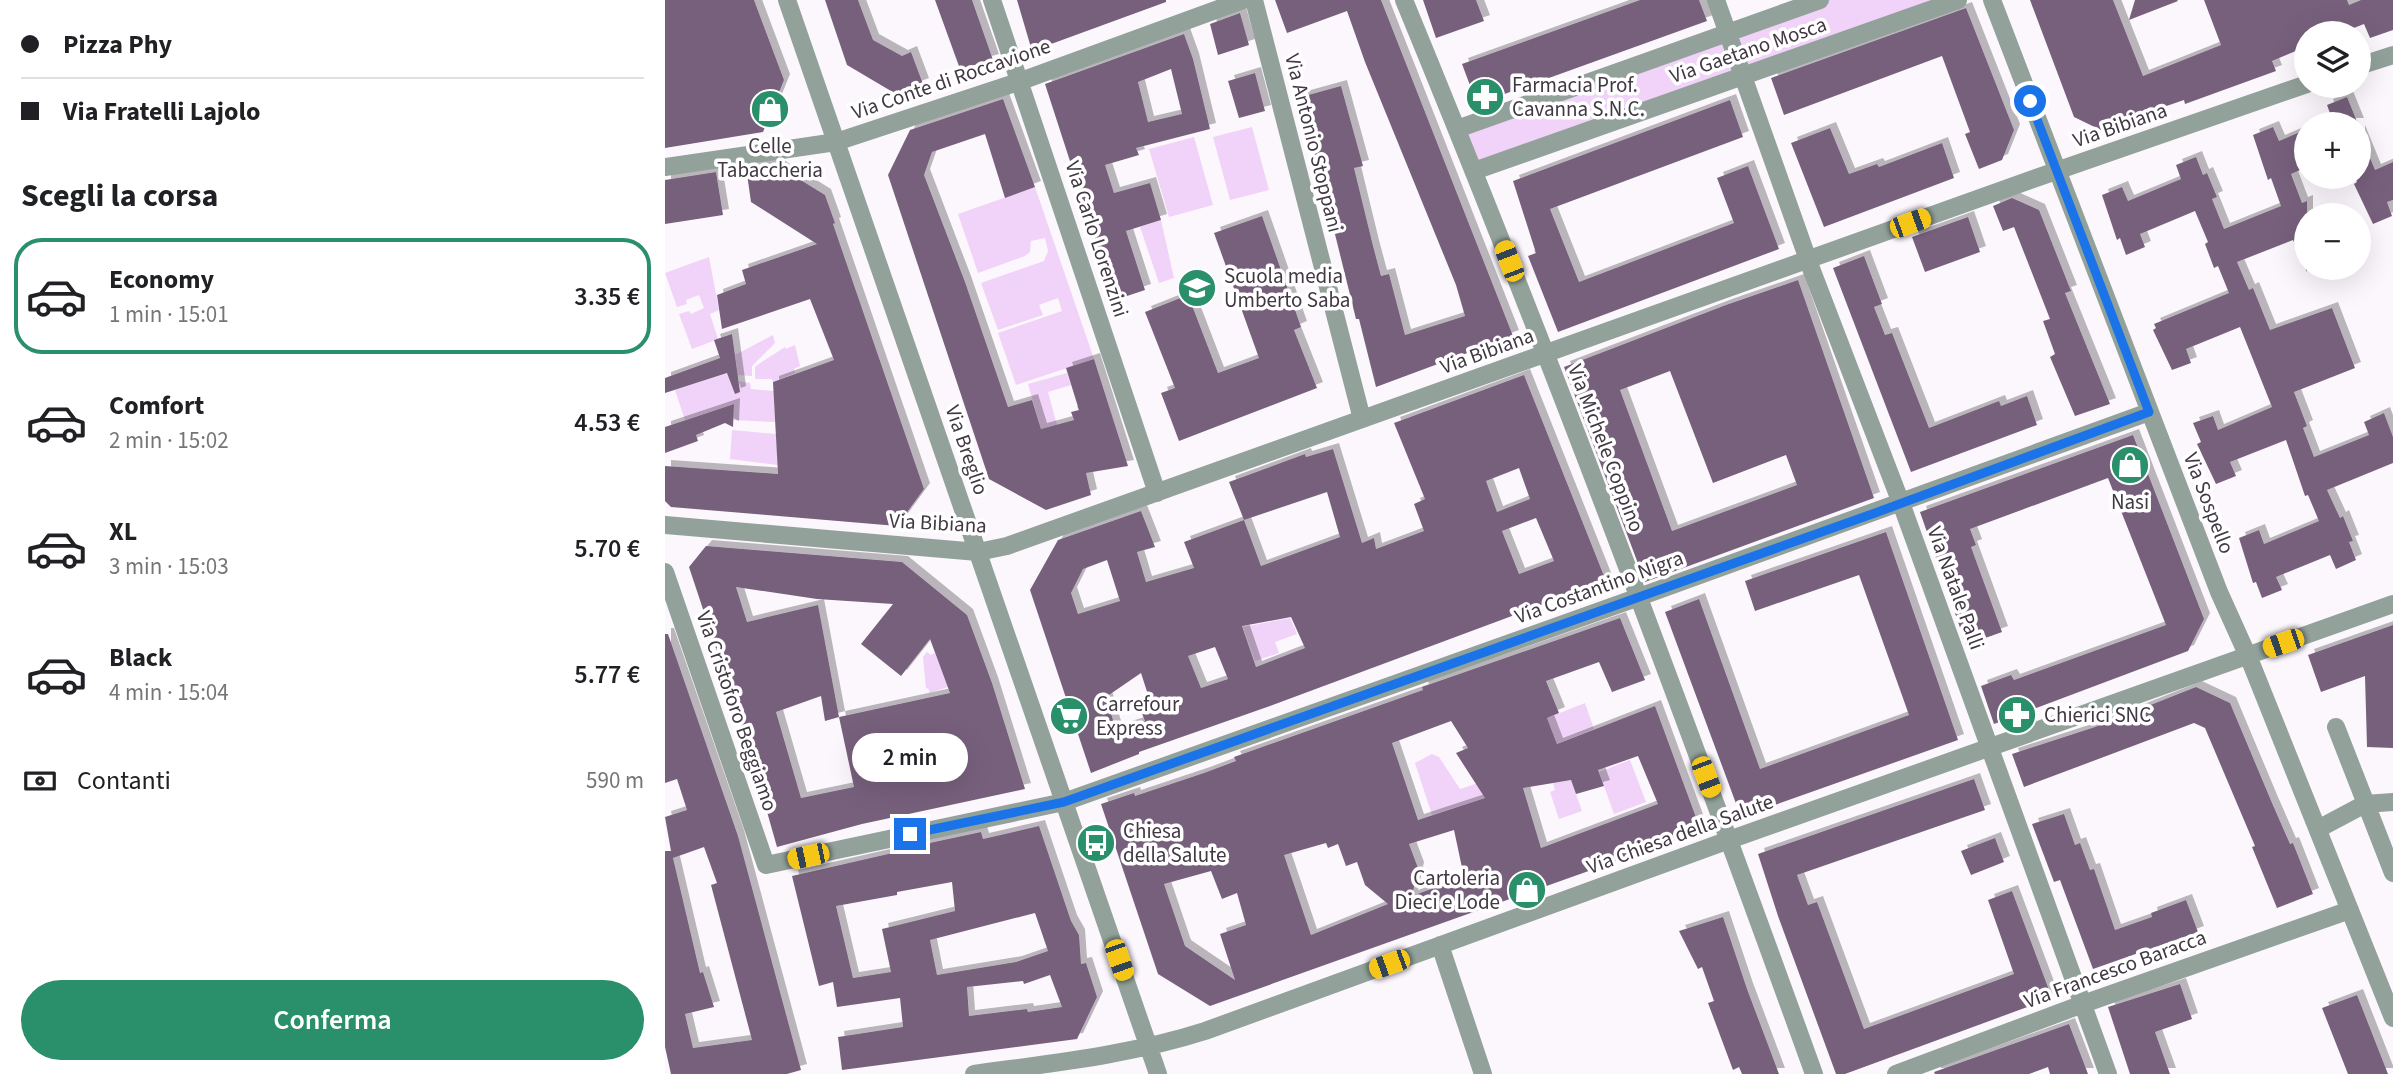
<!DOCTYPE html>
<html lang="it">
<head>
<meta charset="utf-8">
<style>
  body { margin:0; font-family:"Source Sans 3",sans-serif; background:#f6f6f6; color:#202124; height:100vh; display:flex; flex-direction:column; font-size:26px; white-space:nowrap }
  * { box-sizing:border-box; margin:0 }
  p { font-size:23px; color:#757577 }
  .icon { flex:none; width:38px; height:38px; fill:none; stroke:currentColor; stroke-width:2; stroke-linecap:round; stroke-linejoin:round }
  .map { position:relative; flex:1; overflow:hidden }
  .details { display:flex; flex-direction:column; background:#fff; width:665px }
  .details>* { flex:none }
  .hud { display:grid; align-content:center; height:154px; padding:0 21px; background:#fff }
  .fabs { position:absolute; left:1629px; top:21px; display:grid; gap:14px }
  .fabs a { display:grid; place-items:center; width:77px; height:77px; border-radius:50%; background:#fff; box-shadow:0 7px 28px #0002; font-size:35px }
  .end { position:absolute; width:32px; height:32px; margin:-16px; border:9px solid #1a73e8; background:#fff; box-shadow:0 0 0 4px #fff }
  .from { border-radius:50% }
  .bubble { position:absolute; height:49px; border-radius:24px; background:#fff; box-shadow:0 7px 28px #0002; font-size:23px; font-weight:600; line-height:49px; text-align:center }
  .car { position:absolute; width:21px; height:42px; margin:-21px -10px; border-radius:9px; box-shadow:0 0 5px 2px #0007; background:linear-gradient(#f5c518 24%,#345 0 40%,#f5c518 0 76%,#345 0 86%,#f5c518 0) }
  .hud b { display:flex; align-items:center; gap:24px; height:66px; font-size:26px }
  .hud b+b { border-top:2px solid #e0e0e0 }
  .hud i { width:18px; height:18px; background:#202124 }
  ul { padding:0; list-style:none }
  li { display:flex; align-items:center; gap:21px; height:116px; margin:0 14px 10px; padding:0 7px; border:4px solid transparent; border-radius:28px }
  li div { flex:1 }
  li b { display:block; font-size:26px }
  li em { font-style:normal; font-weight:600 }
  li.current { border-color:#2a8f6b }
  li>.icon { width:63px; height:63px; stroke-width:1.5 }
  h2 { padding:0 21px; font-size:32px; line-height:84px }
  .pay { display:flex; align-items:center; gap:18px; height:77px; padding:0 21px; font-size:26px }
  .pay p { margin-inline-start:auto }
  .cta { display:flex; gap:14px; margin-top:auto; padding:14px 21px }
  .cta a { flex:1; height:80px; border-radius:42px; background:#2a8f6b; color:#fff; font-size:28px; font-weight:600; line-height:80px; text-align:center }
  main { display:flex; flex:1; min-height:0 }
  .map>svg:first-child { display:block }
  .green { fill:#f1d2f8 }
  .building { fill:#77617c; fill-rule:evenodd; filter:url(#shadow) }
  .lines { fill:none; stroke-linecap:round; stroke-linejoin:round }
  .minor { stroke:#92a29a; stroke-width:18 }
  .route { stroke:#1a73e8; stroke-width:9 }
  .labels { text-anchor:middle; stroke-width:7; stroke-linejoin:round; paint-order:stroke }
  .street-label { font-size:21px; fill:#423844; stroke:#fff }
  .poi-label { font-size:21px; fill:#423844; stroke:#fff; text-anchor:start }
</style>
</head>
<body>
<main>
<section class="details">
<div class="hud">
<b><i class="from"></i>Pizza Phy</b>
<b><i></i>Via Fratelli Lajolo</b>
</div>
<h2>Scegli la corsa</h2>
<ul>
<li class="current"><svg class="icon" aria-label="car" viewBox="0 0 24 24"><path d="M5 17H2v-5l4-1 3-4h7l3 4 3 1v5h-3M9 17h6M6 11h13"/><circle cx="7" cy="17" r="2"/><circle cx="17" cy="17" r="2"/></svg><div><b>Economy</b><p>1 min · 15:01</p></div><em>3.35 €</em></li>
<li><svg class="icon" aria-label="car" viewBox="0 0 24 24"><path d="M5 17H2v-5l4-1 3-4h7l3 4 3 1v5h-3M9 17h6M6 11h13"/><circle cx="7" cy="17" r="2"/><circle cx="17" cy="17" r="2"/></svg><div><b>Comfort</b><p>2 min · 15:02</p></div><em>4.53 €</em></li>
<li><svg class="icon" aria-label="car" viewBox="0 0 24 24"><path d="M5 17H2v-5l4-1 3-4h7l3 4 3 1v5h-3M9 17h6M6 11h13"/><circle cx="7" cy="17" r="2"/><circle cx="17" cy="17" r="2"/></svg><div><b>XL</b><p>3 min · 15:03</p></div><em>5.70 €</em></li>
<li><svg class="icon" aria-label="car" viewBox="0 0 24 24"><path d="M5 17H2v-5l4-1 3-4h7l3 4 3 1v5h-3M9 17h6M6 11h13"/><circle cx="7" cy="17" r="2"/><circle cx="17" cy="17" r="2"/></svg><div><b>Black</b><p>4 min · 15:04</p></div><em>5.77 €</em></li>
</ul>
<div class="pay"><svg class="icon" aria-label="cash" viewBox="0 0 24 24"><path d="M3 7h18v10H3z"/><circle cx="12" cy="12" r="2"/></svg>Contanti<p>590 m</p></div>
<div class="cta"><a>Conferma</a></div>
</section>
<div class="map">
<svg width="1728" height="1074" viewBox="0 0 1728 1074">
  <defs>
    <filter id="shadow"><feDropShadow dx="6" dy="-6" stdDeviation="0" flood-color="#0004"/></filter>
  </defs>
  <rect width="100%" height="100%" fill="#fcf7fd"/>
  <path class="green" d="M 1155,0 L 1293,0 L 809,171 L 792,129 Z
    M 587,127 L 604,190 L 565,200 L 548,137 Z
    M 529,137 L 548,205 L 504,217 L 484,149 Z
    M 370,187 L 429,359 L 351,385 L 333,333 L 397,311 L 393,298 L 374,305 L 378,315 L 333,330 L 316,283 L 379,261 L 383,251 L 380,238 L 366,241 L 365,252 L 360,256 L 313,273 L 293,214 Z
    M 496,220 L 509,278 L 494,283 L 475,227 Z
    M 44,257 L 54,310 L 45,314 L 53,339 L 27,349 L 14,314 L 24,311 L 26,314 L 39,308 L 34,295 L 21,300 L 22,304 L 12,307 L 0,273 Z
    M 108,335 L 110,343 L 87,366 L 87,376 L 72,375 L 72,381 L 85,383 L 86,389 L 109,391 L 110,422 L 68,420 L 69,404 L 20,420 L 10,390 L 72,370 L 70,355 Z
    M 130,345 L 135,366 L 129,369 L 130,373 L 108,382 L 107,379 L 90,379 L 90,367 C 100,359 110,354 120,347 L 121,349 Z
    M 402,373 L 406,385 L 383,392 L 392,425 L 376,429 L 363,384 Z
    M 67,430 L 111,434 L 113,465 L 65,459 Z
    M 625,618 L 632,634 L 610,642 L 614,653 L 590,661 L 578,627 Z
    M 262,652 L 266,655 L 270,653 L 283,687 L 265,693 L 263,688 L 261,689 L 258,657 Z
    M 920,703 L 929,729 L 892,744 L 882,718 Z
    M 767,754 L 774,757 L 795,789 L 825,779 L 836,793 L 767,815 L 750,763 Z
    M 965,760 L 981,802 L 949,814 L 934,772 Z
    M 906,780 L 917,811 L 894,819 L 885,792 L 890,790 L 888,783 Z"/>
  <path class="building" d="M 0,0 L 89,0 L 119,80 L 98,132 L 0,148 Z
    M 160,0 L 193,0 L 208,40 L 237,56 L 246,52 L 258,84 L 231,94 L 182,65 Z
    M 270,0 L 307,0 L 328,60 L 295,69 Z
    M 352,0 L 501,0 L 501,2 L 367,51 Z
    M 610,0 L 716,0 L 848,336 L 711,387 L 694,319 L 691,319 L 636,97 L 676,86 L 698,166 L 689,168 L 708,246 L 716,276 L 724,274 L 740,335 L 800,316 L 791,285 L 700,62 L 682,11 L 622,33 Z
    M 758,0 L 811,0 L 819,21 L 771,38 Z
    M 975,0 L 1034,0 L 1042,21 L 812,104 L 797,64 Z
    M 1365,0 L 1448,0 L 1478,76 L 1556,45 L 1539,0 L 1682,0 L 1684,5 L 1696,0 L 1728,0 L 1728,30 L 1705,38 L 1699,24 L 1676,33 L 1642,33 L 1642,44 L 1637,46 L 1638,48 L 1607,61 L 1611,71 L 1520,104 L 1519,100 L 1484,112 L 1486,116 L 1442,133 L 1409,117 Z
    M 1470,0 L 1512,0 L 1513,1 L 1464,20 Z
    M 1301,8 L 1349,130 L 1337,160 L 1314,169 L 1300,134 L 1305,132 L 1277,56 L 1119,115 L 1106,78 Z
    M 575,13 L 584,45 L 553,55 L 545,24 Z
    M 519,34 L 528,59 L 545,129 L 471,148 L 474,155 L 440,165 L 449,193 L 485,183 L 496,220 L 461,231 L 480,290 L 450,300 L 380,84 ZM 506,69 L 517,114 L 483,122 L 473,82 Z
    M 590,73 L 600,111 L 574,118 L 563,81 Z
    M 1682,97 L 1693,124 L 1669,124 L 1662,105 Z
    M 338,99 L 370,187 L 340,198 L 320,134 L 267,152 L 259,175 L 300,282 L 343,407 L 367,400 L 376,429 L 409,420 L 406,412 L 414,410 L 401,368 L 429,359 L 463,466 L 421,473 L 426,495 L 381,510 L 324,479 L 223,175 L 245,130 Z
    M 1065,100 L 1078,137 L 885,209 L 914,282 L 1069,223 L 1052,178 L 1083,166 L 1114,249 L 893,332 L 863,256 L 871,253 L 848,181 Z
    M 1608,127 L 1614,141 L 1642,129 L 1642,167 L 1626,174 L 1637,203 L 1642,201 L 1642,272 L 1628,240 L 1572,262 L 1584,290 L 1588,288 L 1605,330 L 1667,308 L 1690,368 L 1629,392 L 1642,426 L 1638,428 L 1649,457 L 1704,435 L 1699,422 L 1719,413 L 1728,437 L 1728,463 L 1662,490 L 1675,518 L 1678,516 L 1688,541 L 1684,542 L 1691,560 L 1671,569 L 1665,555 L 1611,577 L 1617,590 L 1597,598 L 1591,582 L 1588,583 L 1574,538 L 1594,530 L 1599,544 L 1654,521 L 1643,495 L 1640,496 L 1621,440 L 1565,462 L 1571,476 L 1551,484 L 1532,444 L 1536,442 L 1528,423 L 1548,416 L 1553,430 L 1607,407 L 1575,327 L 1521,349 L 1526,363 L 1507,370 L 1488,330 L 1491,328 L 1489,324 L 1564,293 L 1553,266 L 1549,268 L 1540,244 L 1543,242 L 1530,211 L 1475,234 L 1480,247 L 1461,255 L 1455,238 L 1452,240 L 1437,195 L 1457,187 L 1463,201 L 1516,179 L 1511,165 L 1531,157 L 1538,175 L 1542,173 L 1552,197 L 1547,199 L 1559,229 L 1616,206 L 1606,178 L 1603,180 L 1588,135 Z
    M 1165,128 L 1184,174 L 1212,164 L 1214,167 L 1277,143 L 1289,178 L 1159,227 L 1126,143 Z
    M 1694,131 L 1710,170 L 1728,162 L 1728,200 L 1722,202 L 1727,216 L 1708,224 L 1689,184 L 1692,182 L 1690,177 L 1694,177 Z
    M 108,163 L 160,195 L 170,223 L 168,224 L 259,489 L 232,526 L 6,507 L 0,501 L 0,466 L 113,474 L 108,382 L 169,360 L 145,299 L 57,329 L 52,295 L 81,284 L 77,270 L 152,244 L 86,202 L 81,167 Z
    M 51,172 L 58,215 L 0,224 L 0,180 Z
    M 1347,198 L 1374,210 L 1406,291 L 1400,293 L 1445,404 L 1410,416 L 1385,357 L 1390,354 L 1378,321 L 1385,319 L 1349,227 L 1338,231 L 1328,206 Z
    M 597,216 L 636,327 L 629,330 L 652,388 L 514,441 L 496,393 L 510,388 L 480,312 L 523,295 L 553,373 L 594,358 L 549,233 Z
    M 1303,217 L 1315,252 L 1260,272 L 1247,237 Z
    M 1199,256 L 1217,304 L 1209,307 L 1220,335 L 1227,333 L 1264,428 L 1334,401 L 1336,406 L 1362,396 L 1372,425 L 1246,472 L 1168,268 Z
    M 1133,280 L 1209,498 L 980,582 L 899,367 L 1061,305 ZM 1005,371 L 1048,483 L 1121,455 L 1132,485 L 1007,531 L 955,390 Z
    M 67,334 L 75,392 L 70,394 L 62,373 L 0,393 L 0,378 L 55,358 L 49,340 Z
    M 859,375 L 941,581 L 605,706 L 474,752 L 474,754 L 426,773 L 365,590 L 393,540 L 476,511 L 490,547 L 472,552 L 481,582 L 529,568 L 519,542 L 579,520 L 564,482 L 640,454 L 641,457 L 668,449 L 697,543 L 709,538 L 711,549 L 759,531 L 749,504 L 760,499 L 729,423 ZM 854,468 L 865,499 L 832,512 L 821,481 ZM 662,492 L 675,537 L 596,566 L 579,520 ZM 871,518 L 889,561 L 854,574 L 837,531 ZM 442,560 L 455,601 L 413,614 L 406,593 L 418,569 ZM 626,617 L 640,648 L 591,667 L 577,626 ZM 550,647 L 563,679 L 536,688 L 523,656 ZM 476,673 L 487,707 L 476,711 L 480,721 L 451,730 L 441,697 Z
    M 69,404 L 68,427 L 60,423 L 31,435 L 33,441 L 0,453 L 0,427 Z
    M 1468,435 L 1539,619 L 1523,651 L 1329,724 L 1316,686 L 1346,675 L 1349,680 L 1501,625 L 1443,478 L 1305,529 L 1311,545 L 1306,547 L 1337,632 L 1301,645 L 1255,512 Z
    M 1221,532 L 1293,740 L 1076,817 L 1000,612 L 1034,599 L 1095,769 L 1244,715 L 1194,575 L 1090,611 L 1080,581 Z
    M 41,546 L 237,562 L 302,615 L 327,683 L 360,789 L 197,824 L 112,847 L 83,745 L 24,567 ZM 71,587 L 152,599 L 228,604 L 196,644 L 236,676 L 265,639 L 285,693 L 174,717 L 153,605 L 82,622 ZM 156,696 L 160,721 L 174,717 L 189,787 L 136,798 L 111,712 Z
    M 955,618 L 980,680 L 947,692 L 934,662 L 881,681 L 894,713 L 882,718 L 892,744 L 990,706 L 1036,831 L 545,1006 L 493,974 L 436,804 L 469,793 L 470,796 L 539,773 L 571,761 L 569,757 L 758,690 L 757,687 ZM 786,721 L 803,748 L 791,753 L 820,798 L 753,820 L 727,743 ZM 973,756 L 993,804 L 876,848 L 858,788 L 906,780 L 911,794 L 939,786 L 933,770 ZM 789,830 L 799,877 L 747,896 L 753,868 L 744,844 ZM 661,843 L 663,848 L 673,844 L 681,866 L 692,862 L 700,885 L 723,904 L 646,935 L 619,855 ZM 546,871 L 557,899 L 572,893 L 581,925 L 555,934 L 570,980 L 520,946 L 499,884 Z
    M 1728,625 L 1728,748 L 1702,747 L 1700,676 L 1656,692 L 1643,655 Z
    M 0,634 L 3,634 L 73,836 L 136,1070 L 122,1074 L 6,1074 L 0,1047 L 0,851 L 6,851 L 0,817 L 22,810 L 12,779 L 0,783 ZM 39,847 L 52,883 L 46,885 L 87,1040 L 28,1048 L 20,1014 L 49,1007 L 38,972 L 35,973 L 8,858 Z
    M 1531,687 L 1565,703 L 1607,803 L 1625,844 L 1628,843 L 1648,894 L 1612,908 L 1587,847 L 1590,846 L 1540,728 L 1529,723 L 1359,787 L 1347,754 L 1430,727 Z
    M 1309,779 L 1320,810 L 1132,875 L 1143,905 L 1152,902 L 1199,1029 L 1349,974 L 1323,900 L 1347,891 L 1387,998 L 1180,1074 L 1171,1074 L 1113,916 L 1093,854 Z
    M 1399,814 L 1410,845 L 1415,843 L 1425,870 L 1429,869 L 1450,930 L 1487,917 L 1486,913 L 1521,900 L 1533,932 L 1428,969 L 1395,880 L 1389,882 L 1367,824 Z
    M 374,826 L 406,921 L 414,935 L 416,964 L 421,963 L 432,997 L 412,1039 L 177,1070 L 173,1037 L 238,1027 L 235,998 L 172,1007 L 168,982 L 154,986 L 127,876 L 232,852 L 232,850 L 316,832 L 318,839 ZM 287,882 L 290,911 L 217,929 L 226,972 L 188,978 L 171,906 L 232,895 L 232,892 ZM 370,913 L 383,951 L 351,962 L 272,975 L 265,940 ZM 385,975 L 397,1007 L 363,1012 L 362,1009 L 304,1016 L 302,987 L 358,981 L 359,984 Z
    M 1330,838 L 1339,862 L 1306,875 L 1296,851 Z
    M 1058,917 L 1082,989 L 1114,1074 L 1077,1074 L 1074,1067 L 1068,1070 L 1043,1003 L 1049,1001 L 1037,967 L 1033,969 L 1014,931 Z
    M 1515,984 L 1527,1019 L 1490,1032 L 1505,1074 L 1465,1074 L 1443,1007 Z
    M 1692,995 L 1723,1074 L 1683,1074 L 1657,1008 Z
    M 1404,1024 L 1423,1074 L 1385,1074 L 1383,1067 L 1364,1074 L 1270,1074 L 1269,1072 Z"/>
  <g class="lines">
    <path class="minor" d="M 122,0 L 493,1074
      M 327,0 L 492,493
      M 589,0 L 697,419
      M 739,0 C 885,354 1019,714 1149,1074
      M 1051,0 L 1147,271 L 1236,503 L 1443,1074
      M 1327,0 L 1554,592 L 1586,663 L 1728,1018
      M 1694,66 L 1728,55
      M 792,129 L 1155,0
      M 0,167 L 171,142 L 356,81 L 578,0
      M 809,171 L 1293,0
      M 0,525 L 313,552 L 342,546 L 1371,178 L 1642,84
      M 0,572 L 101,865 L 399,802 L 974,597 L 1484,412
      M 1671,727 L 1728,873
      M 1653,829 L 1700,804 L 1728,802
      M 775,945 L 818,1074
      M 309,1074 C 387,1063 465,1055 540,1031 L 1064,840 L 1728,604
      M 1231,1074 L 1418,1004 L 1685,910"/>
  </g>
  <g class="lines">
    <path class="route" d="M 245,834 L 399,802 L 1210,513 L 1484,412 L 1365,101"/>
  </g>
  <defs>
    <g id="pharmacy-disc" transform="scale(2.0125)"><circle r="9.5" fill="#2a8f6b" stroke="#fff"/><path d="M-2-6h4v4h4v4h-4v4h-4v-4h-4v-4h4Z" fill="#fff"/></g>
    <g id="shop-disc" transform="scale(2.0125)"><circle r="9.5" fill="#2a8f6b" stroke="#fff"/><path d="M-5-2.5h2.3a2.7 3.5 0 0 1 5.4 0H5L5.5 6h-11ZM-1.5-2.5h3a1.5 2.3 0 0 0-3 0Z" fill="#fff"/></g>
    <g id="school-disc" transform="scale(2.0125)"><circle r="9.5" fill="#2a8f6b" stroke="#fff"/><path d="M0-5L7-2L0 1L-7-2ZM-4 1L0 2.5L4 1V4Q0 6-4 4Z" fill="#fff"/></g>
    <g id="supermarket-disc" transform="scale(2.0125)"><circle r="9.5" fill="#2a8f6b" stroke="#fff"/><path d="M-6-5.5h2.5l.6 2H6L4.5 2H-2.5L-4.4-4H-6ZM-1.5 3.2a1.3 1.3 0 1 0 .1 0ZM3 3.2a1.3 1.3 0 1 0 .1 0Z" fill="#fff"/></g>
    <g id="bus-disc" transform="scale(2.0125)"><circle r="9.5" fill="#2a8f6b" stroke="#fff"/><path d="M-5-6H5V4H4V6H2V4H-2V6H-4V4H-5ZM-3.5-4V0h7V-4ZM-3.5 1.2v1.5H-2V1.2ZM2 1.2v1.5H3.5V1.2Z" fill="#fff"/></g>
  </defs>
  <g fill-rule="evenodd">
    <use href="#pharmacy-disc" x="820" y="97"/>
    <use href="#shop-disc" x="105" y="109"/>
    <use href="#school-disc" x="532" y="288"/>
    <use href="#shop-disc" x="1465" y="465"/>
    <use href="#pharmacy-disc" x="1352" y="715"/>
    <use href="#supermarket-disc" x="404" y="716"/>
    <use href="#bus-disc" x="431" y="843"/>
    <use href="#shop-disc" x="862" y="890"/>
  </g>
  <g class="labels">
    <g class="street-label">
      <text transform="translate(1083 50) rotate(-19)" y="7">Via Gaetano Mosca</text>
      <text transform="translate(286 79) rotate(-19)" y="7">Via Conte di Roccavione</text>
      <text transform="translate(1455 125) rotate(-19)" y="7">Via Bibiana</text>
      <text transform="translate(649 143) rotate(76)" y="7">Via Antonio Stoppani</text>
      <text transform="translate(432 239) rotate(72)" y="7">Via Carlo Lorenzini</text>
      <text transform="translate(822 351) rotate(-20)" y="7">Via Bibiana</text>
      <text transform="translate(941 448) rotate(69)" y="7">Via Michele Coppino</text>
      <text transform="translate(302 450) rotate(71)" y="7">Via Breglio</text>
      <text transform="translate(1544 503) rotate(69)" y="7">Via Sospello</text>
      <text transform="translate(273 523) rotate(3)" y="7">Via Bibiana</text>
      <text transform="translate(934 587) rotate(-20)" y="7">Via Costantino Nigra</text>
      <text transform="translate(1291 588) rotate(70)" y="7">Via Natale Palli</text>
      <text transform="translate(72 711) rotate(71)" y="7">Via Cristoforo Beggiamo</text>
      <text transform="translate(1015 834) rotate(-20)" y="7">Via Chiesa della Salute</text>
      <text transform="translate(1450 969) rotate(-20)" y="7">Via Francesco Baracca</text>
    </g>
    <g class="poi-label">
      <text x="847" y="92">Farmacia Prof.<tspan x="847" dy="24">Cavanna S.N.C.</tspan></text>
      <text x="105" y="153" text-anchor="middle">Celle<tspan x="105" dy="24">Tabaccheria</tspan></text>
      <text x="559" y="283">Scuola media<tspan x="559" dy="24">Umberto Saba</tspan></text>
      <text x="1465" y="509" text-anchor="middle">Nasi</text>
      <text x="431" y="711">Carrefour<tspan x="431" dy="24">Express</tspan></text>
      <text x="1379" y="722">Chierici SNC</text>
      <text x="458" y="838">Chiesa<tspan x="458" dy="24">della Salute</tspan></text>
      <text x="835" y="885" text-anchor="end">Cartoleria<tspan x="835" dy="24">Dieci e Lode</tspan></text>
    </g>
  </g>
</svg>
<div class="fabs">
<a><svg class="icon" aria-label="layers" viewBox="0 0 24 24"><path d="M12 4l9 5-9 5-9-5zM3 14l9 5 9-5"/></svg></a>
<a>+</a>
<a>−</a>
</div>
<i class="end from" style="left:1365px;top:101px"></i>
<i class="end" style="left:245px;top:834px"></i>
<div class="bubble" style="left:187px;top:733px;width:116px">2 min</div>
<i class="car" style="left:1245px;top:223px;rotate:70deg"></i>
<i class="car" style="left:844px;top:261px;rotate:339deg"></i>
<i class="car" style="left:1618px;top:643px;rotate:251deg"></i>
<i class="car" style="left:1041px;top:777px;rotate:159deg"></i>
<i class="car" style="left:143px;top:856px;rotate:258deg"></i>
<i class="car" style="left:454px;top:960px;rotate:161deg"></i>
<i class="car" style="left:724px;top:964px;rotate:250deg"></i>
</div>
</main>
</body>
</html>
